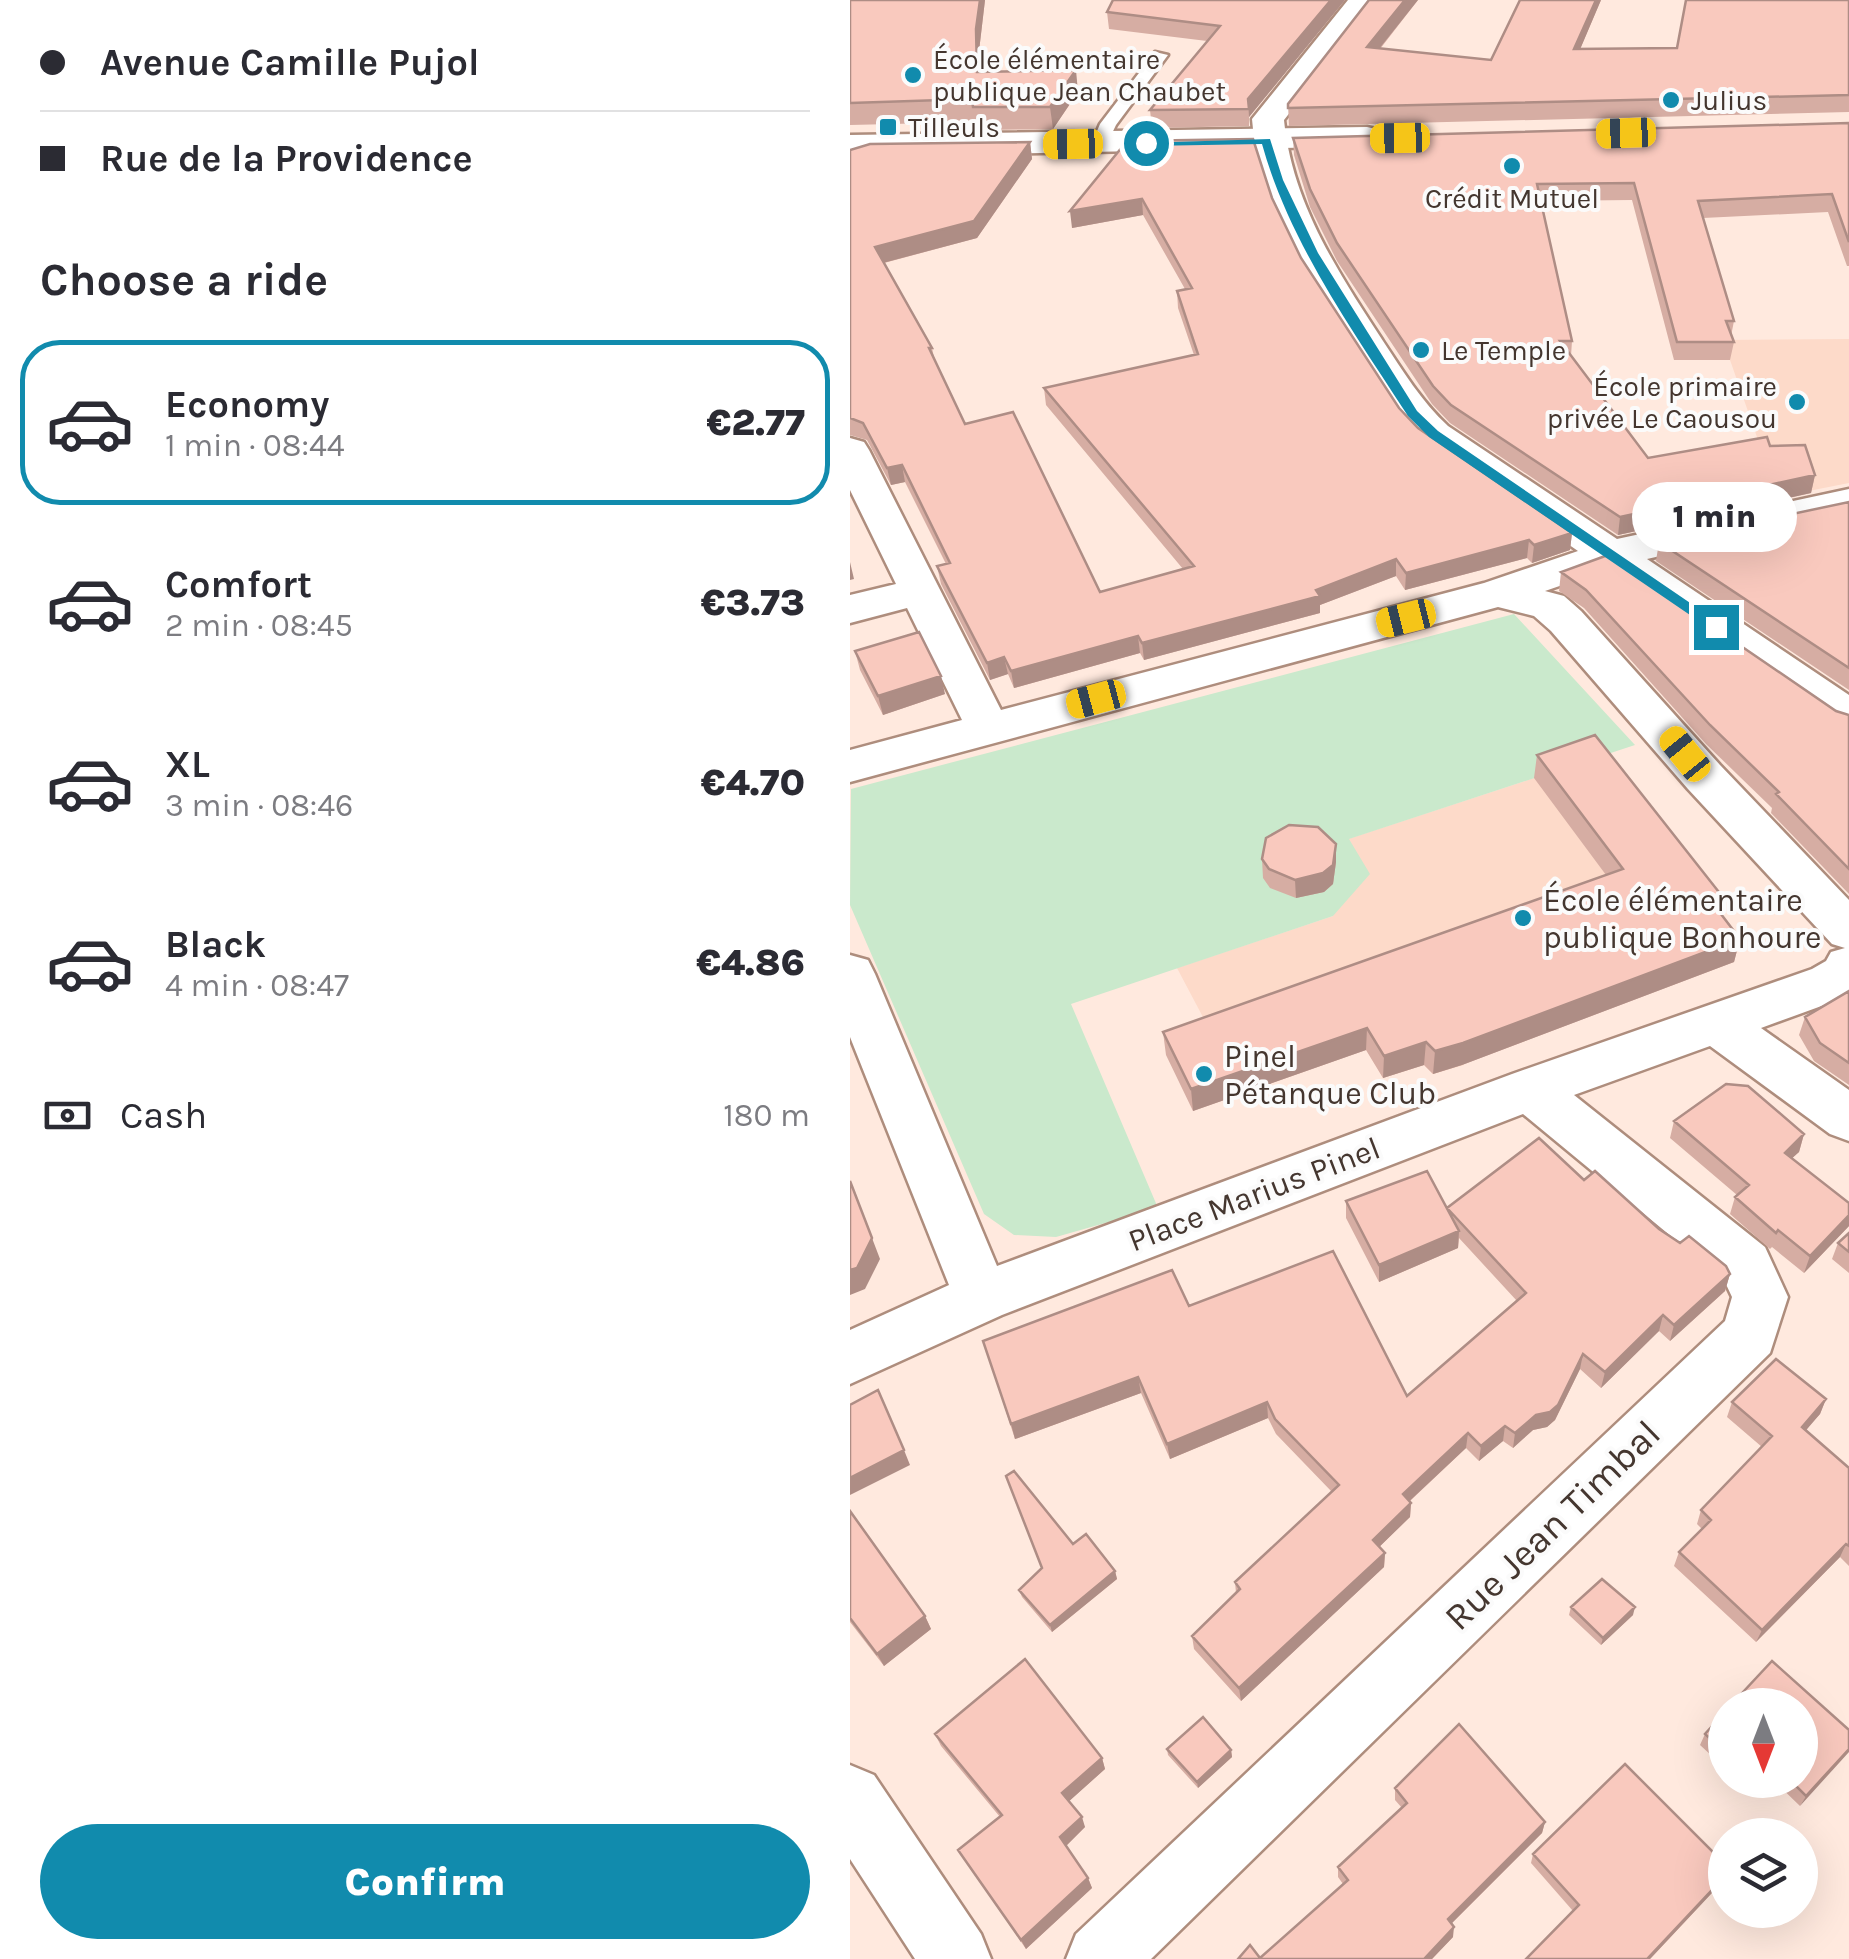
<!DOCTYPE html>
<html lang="en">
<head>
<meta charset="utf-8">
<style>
  body { margin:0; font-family:Karla,sans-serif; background:#f2f2f3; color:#2b2b33; height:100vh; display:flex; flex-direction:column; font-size:38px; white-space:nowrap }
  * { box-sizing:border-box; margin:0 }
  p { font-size:32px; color:#7c7c81 }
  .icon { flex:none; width:55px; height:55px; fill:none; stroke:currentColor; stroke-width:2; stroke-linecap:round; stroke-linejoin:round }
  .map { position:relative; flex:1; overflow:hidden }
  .side { display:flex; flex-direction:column; background:#fff; width:850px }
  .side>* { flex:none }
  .hud { display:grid; align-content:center; height:220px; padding:0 40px; background:#fff }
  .needle { width:65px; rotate:180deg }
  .tools { position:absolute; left:858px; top:1688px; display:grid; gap:20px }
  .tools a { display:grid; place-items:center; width:110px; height:110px; border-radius:50%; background:#fff; box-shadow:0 10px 40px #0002; font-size:50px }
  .end { position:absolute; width:45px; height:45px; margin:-22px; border:12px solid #118bad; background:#fff; box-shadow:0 0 0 5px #fff }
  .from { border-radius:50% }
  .bubble { position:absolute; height:70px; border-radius:35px; background:#fff; box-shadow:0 10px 40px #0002; font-size:32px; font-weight:800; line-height:70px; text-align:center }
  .car { position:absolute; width:30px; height:60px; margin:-30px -15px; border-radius:12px; box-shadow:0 0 8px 2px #0007; background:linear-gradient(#f5c518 24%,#345 0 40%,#f5c518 0 76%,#345 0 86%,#f5c518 0) }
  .hud b { display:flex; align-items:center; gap:35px; height:95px; font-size:38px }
  .hud b+b { border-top:2px solid #e1e1e2 }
  .hud i { width:25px; height:25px; background:#2b2b33 }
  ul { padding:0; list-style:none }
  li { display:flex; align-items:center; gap:30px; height:165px; margin:0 20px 15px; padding:0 20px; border:5px solid transparent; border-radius:40px }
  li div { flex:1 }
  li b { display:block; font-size:38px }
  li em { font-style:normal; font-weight:800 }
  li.current { border-color:#118bad }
  li>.icon { width:90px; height:90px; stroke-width:1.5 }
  h2 { padding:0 40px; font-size:45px; line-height:120px }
  .pay { display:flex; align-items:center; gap:25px; height:110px; padding:0 40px; font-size:38px }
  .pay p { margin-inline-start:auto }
  .button { display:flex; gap:20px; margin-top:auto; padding:20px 40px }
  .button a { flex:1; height:115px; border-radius:60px; background:#118bad; color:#fff; font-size:40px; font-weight:800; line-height:115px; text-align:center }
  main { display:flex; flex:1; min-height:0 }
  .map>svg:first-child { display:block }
  .built { fill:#fddac9 }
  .green { fill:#cae9cc }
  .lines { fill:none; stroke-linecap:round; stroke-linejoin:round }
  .lane-casing { stroke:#ae8d7d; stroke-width:5 }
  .street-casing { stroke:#ae8d7d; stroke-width:5 }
  .primary-casing { stroke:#ae8d7d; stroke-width:5 }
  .lane { fill:#fff; fill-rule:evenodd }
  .street { fill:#fff; fill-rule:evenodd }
  .primary { fill:#fff; fill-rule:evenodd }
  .wall { fill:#d6ada3 }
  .shaded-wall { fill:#ae8d85 }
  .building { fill:#f9c9be; stroke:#ae8d85; stroke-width:2.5 }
  .route { fill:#118bad }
  .poi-dot { fill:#118bad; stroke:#fbfbfb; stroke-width:4 }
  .labels { text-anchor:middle; stroke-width:8; stroke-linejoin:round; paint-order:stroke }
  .far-poi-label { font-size:28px; fill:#44362f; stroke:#fbfbfb; text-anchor:start }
  .poi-label { font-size:32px; fill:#44362f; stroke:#fbfbfb; text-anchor:start }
  .street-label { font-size:32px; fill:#44362f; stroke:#fbfbfb }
  .near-street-label { font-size:38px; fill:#44362f; stroke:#fbfbfb }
</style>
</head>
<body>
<main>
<section class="side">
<div class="hud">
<b><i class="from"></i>Avenue Camille Pujol</b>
<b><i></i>Rue de la Providence</b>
</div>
<h2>Choose a ride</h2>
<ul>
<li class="current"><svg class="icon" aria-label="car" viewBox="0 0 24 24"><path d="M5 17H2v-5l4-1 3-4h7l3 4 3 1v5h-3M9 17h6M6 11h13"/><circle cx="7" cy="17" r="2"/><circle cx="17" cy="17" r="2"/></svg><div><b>Economy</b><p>1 min · 08:44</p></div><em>€2.77</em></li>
<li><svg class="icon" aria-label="car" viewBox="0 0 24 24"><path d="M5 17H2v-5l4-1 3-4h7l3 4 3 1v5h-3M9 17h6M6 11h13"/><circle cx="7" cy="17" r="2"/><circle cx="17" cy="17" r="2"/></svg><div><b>Comfort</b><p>2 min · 08:45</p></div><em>€3.73</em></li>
<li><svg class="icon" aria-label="car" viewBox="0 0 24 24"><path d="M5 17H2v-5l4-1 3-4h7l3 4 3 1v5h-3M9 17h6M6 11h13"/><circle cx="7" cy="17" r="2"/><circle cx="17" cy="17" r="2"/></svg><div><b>XL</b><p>3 min · 08:46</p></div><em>€4.70</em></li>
<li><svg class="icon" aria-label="car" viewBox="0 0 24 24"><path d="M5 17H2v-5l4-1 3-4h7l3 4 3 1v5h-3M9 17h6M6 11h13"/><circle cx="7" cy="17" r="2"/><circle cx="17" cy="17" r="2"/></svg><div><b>Black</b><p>4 min · 08:47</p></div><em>€4.86</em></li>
</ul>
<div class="pay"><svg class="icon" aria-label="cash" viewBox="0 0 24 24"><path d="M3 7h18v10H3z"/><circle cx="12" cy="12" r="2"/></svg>Cash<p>180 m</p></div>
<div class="button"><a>Confirm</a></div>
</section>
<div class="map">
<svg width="999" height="1959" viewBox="0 0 999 1959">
  <rect width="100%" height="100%" fill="#ffe9de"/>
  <path class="built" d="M 999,339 L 999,483 L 928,497 L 873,340 Z
    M 742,759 L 867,919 L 589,1024 L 614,1065 L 583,1074 L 574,1065 L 533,1078 L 484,995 L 364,1038 L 327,968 L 483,916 L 498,839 Z"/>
  <path class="green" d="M 664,614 L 785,745 L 499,839 L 520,874 L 483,916 L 221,1004 L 308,1208 L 206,1237 L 164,1235 L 134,1214 L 0,905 L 1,789 Z"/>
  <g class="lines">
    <g class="lane-casing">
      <path id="lane" d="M 305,52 L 318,55 L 266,125 L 256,146 L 244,146 L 242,143 L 250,124 Z"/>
    </g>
    <g class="street-casing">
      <path id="street" d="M 498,0 L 528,0 L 434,120 C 442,203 488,272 533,341 C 553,371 571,401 598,426 L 767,539 L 999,489 L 999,513 L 797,559 L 999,695 L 999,731 L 983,727 L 756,570 L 695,591 L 714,596 L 731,611 L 870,765 L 999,900 L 999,996 L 911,1028 L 999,1090 L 999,1141 L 980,1134 L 860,1046 L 724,1095 L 915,1247 L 938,1297 L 920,1353 L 301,1959 L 216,1959 L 226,1934 L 875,1321 L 882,1297 L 874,1280 L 673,1114 L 152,1315 L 0,1384 L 0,1330 L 99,1285 L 0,1037 L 0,955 L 18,960 L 25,974 L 147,1266 L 662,1074 L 962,969 L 976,961 L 981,952 L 995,948 L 982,944 L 838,789 L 701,631 L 684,616 L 648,607 L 0,782 L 0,750 L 112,720 L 57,608 L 0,623 L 0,595 L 46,584 L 0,490 L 0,438 L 14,442 L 19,450 L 151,710 L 634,583 L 728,551 L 570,442 C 544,417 526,387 506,356 C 459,283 409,208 402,119 Z
        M 0,1765 L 24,1775 L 131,1934 L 141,1959 L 65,1959 L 0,1859 Z"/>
    </g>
    <g class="primary-casing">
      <path id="primary" d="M 517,127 L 530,130 L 535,138 L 530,146 L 0,157 L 0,135 Z"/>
    </g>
    <use href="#lane" class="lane"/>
    <use href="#street" class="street"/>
    <use href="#primary" class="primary"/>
  </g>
  <path class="wall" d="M 0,0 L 135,0 L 129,51 L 130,72 L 228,92 L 203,129 L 126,130 L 125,122 L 0,125 Z
    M 263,0 L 495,0 L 399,117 L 399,126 L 302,128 L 300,110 L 357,41 L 259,29 L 257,12 Z
    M 519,0 L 568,0 L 530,49 L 641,60 L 751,0 L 730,49 L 827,48 L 999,0 L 999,112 L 439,126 L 438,104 Z
    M 999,123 L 999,266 L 997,266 L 978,212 L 853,218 L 884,321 L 881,336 L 884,342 L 880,360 L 824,360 L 782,200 L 691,201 L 722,341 L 721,356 L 798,458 L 920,446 L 965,475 L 961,493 L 768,535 L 600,423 L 582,404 L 487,261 L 460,207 L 444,155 L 443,138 Z
    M 277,141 L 422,198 L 451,258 L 549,408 L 568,428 L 722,533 L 720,550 L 682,563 L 677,558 L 555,590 L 546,576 L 470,605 L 470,613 L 294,660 L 290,653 L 164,688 L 158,674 L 140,680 L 91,584 L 87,566 L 96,564 L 55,482 L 41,485 L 17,440 L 0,435 L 0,150 L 180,142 L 182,159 L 127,238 L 34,263 L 82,348 L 85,362 L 115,424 L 250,592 L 333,569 L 196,405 L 194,388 L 344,355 L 328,308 L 327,291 L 335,289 L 293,215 L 222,228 Z
    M 999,502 L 999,690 L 806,561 L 809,542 Z
    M 711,572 L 986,711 L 999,715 L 999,894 L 921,813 L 922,808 L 856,744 L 734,608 L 709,591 Z
    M 5,651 L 95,694 L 33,715 L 10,670 Z
    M 687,755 L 869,911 L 890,939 L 884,962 L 612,1065 L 583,1074 L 574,1065 L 533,1078 L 516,1050 L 343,1111 L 316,1055 L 313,1032 L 756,875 L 684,778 Z
    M 412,859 L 486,862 L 483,884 L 474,892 L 446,898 L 420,888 L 413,878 Z
    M 999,991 L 999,1085 L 964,1061 L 949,1035 L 955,1017 Z
    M 824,1121 L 954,1134 L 949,1152 L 942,1158 L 999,1203 L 999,1226 L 954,1273 L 922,1247 L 920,1249 L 880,1214 L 885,1197 L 887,1195 L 820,1138 Z
    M 734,1180 L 880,1274 L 875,1291 L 820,1341 L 809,1331 L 751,1388 L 730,1369 L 705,1420 L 697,1427 L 683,1430 L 663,1448 L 653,1441 L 629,1461 L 616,1448 L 560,1501 L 561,1503 L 560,1517 L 529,1547 L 535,1553 L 534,1567 L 391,1701 L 344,1649 L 342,1636 L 386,1593 L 385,1582 L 482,1492 L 426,1434 L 418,1418 L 320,1459 L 291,1393 L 165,1439 L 133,1341 L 339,1306 L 557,1396 L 667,1301 L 609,1238 L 608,1248 L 529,1282 L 496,1218 L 496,1201 L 597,1208 Z
    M 999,1233 L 999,1273 L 982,1259 L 988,1243 Z
    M 976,1399 L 970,1414 L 955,1430 L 999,1468 L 999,1566 L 990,1557 L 906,1642 L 824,1566 L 829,1552 L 852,1529 L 847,1524 L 851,1510 L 912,1447 L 877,1417 L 882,1402 Z
    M 0,1511 L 75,1616 L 81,1629 L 34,1666 L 0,1622 Z
    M 223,1544 L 265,1571 L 267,1579 L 202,1632 L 172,1597 L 169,1590 Z
    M 721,1607 L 783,1615 L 751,1645 L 719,1615 Z
    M 875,1712 L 875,1768 L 850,1745 L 855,1734 Z
    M 999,1730 L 950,1806 L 923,1780 L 950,1780 Z
    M 85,1734 L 252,1758 L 255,1769 L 219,1801 L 235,1827 L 216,1846 L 238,1878 L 242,1888 L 176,1949 L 108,1850 L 150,1817 L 91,1746 Z
    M 317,1749 L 381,1750 L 382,1757 L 348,1788 L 318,1755 Z
    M 887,1780 L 918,1780 L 904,1796 Z
    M 545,1788 L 695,1822 L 692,1833 L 601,1924 L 603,1937 L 582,1959 L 388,1959 L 410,1958 L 493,1884 L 488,1877 L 488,1867 L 552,1808 L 545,1800 Z
    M 683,1854 L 875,1864 L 875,1879 L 800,1959 L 676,1959 L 723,1911 L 681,1863 Z"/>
  <path class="shaded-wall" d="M 130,0 L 135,0 L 129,51 L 130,94 L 127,72 L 126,29 Z
    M 481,0 L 495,0 L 399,117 L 398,99 Z
    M 555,0 L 568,0 L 517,64 L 517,47 Z
    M 746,0 L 751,0 L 723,66 L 724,49 Z
    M 226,70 L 228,92 L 203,129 L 200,107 Z
    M 180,142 L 182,159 L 127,238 L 29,264 L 25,247 Z
    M 292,199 L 293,215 L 222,228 L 220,211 Z
    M 52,465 L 55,482 L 41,485 L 37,468 Z
    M 965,475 L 961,493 L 768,535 L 770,517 Z
    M 722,533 L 720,550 L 682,563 L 684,545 Z
    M 679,540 L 677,558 L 555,590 L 556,573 Z
    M 546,559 L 546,576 L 470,605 L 470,613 L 294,660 L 292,643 L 466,590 Z
    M 0,562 L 4,579 L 0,580 Z
    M 288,636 L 290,653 L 164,688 L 161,671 Z
    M 154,657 L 158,674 L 140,680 L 137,663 Z
    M 91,676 L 95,694 L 33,715 L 28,696 Z
    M 486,844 L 486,862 L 483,884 L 474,892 L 446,898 L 445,880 Z
    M 872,896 L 867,919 L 861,901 Z
    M 890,939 L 884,962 L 612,1065 L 583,1074 L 585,1051 Z
    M 517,1028 L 516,1050 L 343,1111 L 341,1089 Z
    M 576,1042 L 574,1065 L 533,1078 L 534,1056 Z
    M 954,1134 L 949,1152 L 929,1170 L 935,1153 Z
    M 999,1215 L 999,1226 L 954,1273 L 960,1256 Z
    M 609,1231 L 608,1248 L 529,1282 L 529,1265 Z
    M 22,1238 L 30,1259 L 15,1289 L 0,1295 L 0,1270 Z
    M 880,1274 L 875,1291 L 820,1341 L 824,1325 Z
    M 813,1315 L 809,1331 L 751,1388 L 755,1372 Z
    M 733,1354 L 730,1369 L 705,1420 L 697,1427 L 683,1430 L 663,1448 L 665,1433 L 686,1415 Z
    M 288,1377 L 291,1393 L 165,1439 L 161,1424 Z
    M 976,1399 L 970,1414 L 946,1442 L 952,1427 Z
    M 417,1402 L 418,1418 L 320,1459 L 317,1444 Z
    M 655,1426 L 653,1441 L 629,1461 L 631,1446 Z
    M 618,1433 L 616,1448 L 552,1508 L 553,1494 Z
    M 54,1450 L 60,1465 L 0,1495 L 0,1478 Z
    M 561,1503 L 560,1517 L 522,1554 L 523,1540 Z
    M 996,1544 L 990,1557 L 906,1642 L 912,1630 Z
    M 535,1553 L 534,1567 L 391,1701 L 389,1688 Z
    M 265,1571 L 267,1579 L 202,1632 L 200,1625 Z
    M 785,1607 L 783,1615 L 751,1645 L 753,1638 Z
    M 75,1616 L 81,1629 L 34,1666 L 27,1654 Z
    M 999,1749 L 999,1752 L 950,1806 L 956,1796 Z
    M 381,1750 L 382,1757 L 348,1788 L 347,1782 Z
    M 252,1758 L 255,1769 L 216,1804 L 212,1793 Z
    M 232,1817 L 235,1827 L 214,1848 L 210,1837 Z
    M 695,1822 L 692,1833 L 596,1929 L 598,1919 Z
    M 875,1876 L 875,1879 L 800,1959 L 797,1959 Z
    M 238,1878 L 242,1888 L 176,1949 L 171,1940 Z
    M 604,1927 L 603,1937 L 582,1959 L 574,1959 Z"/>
  <path class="building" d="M 0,0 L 130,0 L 126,29 L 127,72 L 226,70 L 200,107 L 123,107 L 122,99 L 0,103 Z
    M 263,0 L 481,0 L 398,99 L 399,109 L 300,110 L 370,26 L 257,12 Z
    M 519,0 L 555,0 L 517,47 L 641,60 L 670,0 L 746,0 L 724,49 L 827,48 L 836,0 L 999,0 L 999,95 L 438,108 L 438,104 Z
    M 999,123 L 999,242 L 982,194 L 848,201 L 884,321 L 876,321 L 884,342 L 827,342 L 784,183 L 687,184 L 722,341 L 710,341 L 798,458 L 917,437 L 920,446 L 955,445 L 965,475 L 770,517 L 601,405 L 583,386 L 487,243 L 460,189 L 443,138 Z
    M 403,139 L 422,198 L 451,258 L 549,408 L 568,428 L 722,533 L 684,545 L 679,540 L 556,573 L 546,559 L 466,590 L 470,596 L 292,643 L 288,636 L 161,671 L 154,657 L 137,663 L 87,566 L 100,563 L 52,465 L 37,468 L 13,423 L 0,418 L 0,150 L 20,144 L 180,142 L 124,221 L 25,247 L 82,348 L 79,348 L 115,424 L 163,412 L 250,592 L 344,566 L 194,388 L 348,354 L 327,291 L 342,288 L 292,199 L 220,211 L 277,141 Z
    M 999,502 L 999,668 L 809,542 Z
    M 758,555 L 986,711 L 999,715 L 999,869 L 926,794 L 929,792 L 860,725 L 736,590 L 711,572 Z
    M 69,632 L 91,676 L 28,696 L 5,651 Z
    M 745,735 L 872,896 L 861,901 L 890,939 L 613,1043 L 585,1051 L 576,1042 L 534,1056 L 517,1028 L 341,1089 L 313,1032 L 773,869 L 687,755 Z
    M 439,825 L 468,827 L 486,844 L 483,865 L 473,873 L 445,880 L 419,869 L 412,859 L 416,838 Z
    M 999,991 L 999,1063 L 970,1043 L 955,1017 Z
    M 876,1084 L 898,1086 L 954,1134 L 935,1153 L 999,1203 L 999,1215 L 960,1256 L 928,1230 L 926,1233 L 885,1197 L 899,1185 L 824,1121 Z
    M 689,1138 L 734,1180 L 745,1171 L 809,1229 L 830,1243 L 839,1236 L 876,1266 L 880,1274 L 824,1325 L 813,1315 L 755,1372 L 733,1354 L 708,1405 L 700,1412 L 686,1415 L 665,1433 L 655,1426 L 631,1446 L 618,1433 L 553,1494 L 561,1503 L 523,1540 L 535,1553 L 389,1688 L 342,1636 L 390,1589 L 385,1582 L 489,1485 L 425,1419 L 417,1402 L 317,1444 L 288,1377 L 161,1424 L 133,1341 L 322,1270 L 339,1306 L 483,1251 L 557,1396 L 676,1293 L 597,1208 Z
    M 577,1171 L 609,1231 L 529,1265 L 496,1201 Z
    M 0,1181 L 22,1238 L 7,1268 L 0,1270 Z
    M 999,1233 L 999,1252 L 988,1243 Z
    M 926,1359 L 976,1399 L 952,1427 L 999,1468 L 999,1546 L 996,1544 L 912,1630 L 829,1552 L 861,1520 L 851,1510 L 922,1436 L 882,1402 Z
    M 28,1390 L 54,1450 L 0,1478 L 0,1405 Z
    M 164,1471 L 223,1544 L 236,1534 L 265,1571 L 200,1625 L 169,1590 L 192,1568 L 156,1476 Z
    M 0,1511 L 75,1616 L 27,1654 L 0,1618 Z
    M 752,1579 L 785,1607 L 753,1638 L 721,1607 Z
    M 175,1659 L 252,1758 L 212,1793 L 232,1817 L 210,1837 L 238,1878 L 171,1940 L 108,1850 L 152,1815 L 85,1734 Z
    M 922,1661 L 999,1730 L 999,1749 L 956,1796 L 940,1780 L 950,1780 L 950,1705 L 881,1705 Z
    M 875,1712 L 875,1753 L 855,1734 Z
    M 353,1717 L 381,1750 L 347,1782 L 317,1749 Z
    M 609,1724 L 695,1822 L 598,1919 L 604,1927 L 574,1959 L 388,1959 L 400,1945 L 410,1958 L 498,1880 L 488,1867 L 557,1803 L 545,1788 Z
    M 775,1764 L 875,1864 L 875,1876 L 797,1959 L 676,1959 L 729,1905 L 683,1854 Z
    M 903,1780 L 915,1780 L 909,1786 Z"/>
  <path class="route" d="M 420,139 L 433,180 L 468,253 L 567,411 L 588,431 L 871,624 L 871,630 L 862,630 L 579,437 L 558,416 C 503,331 439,242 412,144 L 296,146 L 290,143 Z"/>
  <g class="poi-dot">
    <circle cx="63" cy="75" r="10"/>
    <circle cx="821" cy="100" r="10"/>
    <rect x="28" y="117" width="20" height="20" rx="5"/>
    <circle cx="662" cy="166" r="10"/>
    <circle cx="571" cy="350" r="10"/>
    <circle cx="947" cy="402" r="10"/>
    <circle cx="673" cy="918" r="10"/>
    <circle cx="354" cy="1074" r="10"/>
  </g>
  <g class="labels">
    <g class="far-poi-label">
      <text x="83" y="69">École élémentaire<tspan x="83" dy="32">publique Jean Chaubet</tspan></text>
      <text x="841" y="110">Julius</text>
      <text x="58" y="137">Tilleuls</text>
      <text x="662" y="208" text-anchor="middle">Crédit Mutuel</text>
      <text x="591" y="360">Le Temple</text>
      <text x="927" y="396" text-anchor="end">École primaire<tspan x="927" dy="32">privée Le Caousou</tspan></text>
    </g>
    <g class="poi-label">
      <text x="693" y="911">École élémentaire<tspan x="693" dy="37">publique Bonhoure</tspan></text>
      <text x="374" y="1067">Pinel<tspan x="374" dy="37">Pétanque Club</tspan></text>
    </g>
    <g class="street-label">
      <text transform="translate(404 1194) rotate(-21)" y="11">Place Marius Pinel</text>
    </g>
    <g class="near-street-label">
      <text transform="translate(702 1525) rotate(-44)" y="13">Rue Jean Timbal</text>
    </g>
  </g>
</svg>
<div class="tools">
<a><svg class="needle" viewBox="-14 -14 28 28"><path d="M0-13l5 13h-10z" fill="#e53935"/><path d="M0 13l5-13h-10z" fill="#7c7c81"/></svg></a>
<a><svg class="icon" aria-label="layers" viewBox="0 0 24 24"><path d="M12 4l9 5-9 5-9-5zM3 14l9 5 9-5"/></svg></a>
</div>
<i class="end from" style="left:296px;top:143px"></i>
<i class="end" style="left:866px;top:627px"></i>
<div class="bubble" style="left:782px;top:482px;width:165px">1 min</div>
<i class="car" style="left:776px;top:133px;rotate:268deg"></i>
<i class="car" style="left:550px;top:138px;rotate:269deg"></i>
<i class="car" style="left:223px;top:144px;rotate:269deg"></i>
<i class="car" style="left:556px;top:618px;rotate:256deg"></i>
<i class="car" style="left:246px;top:699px;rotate:255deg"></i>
<i class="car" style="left:835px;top:754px;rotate:321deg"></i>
</div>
</main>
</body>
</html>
